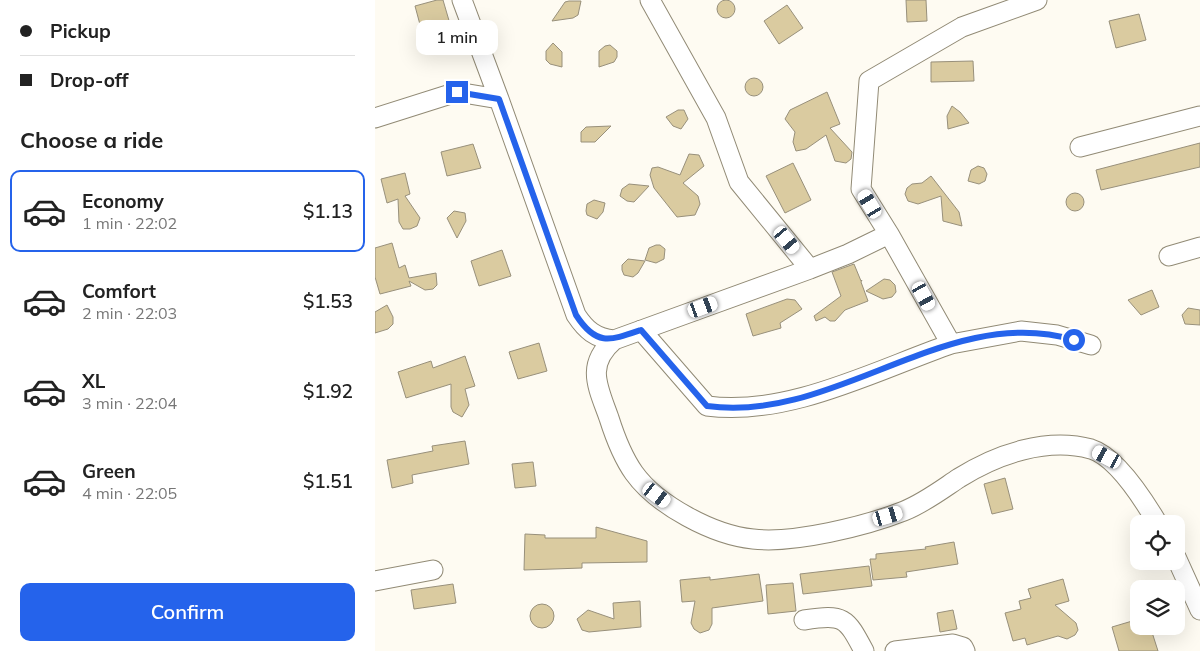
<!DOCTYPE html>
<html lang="en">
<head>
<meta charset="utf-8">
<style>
  body { margin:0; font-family:Mulish,sans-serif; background:#f2f2f2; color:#222; height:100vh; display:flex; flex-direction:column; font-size:19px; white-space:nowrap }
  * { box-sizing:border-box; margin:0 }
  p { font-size:16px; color:#767676 }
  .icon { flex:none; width:28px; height:28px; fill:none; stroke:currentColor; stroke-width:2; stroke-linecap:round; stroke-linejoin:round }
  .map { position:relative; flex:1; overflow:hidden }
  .side { display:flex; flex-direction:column; background:#fff; width:375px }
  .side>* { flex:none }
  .guide { display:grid; align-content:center; height:110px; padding:0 20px; background:#fff }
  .controls { position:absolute; left:755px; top:515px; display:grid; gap:10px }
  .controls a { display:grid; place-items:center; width:55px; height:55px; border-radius:10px; background:#fff; box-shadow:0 5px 20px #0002; font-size:25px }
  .end { position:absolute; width:22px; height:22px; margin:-11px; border:6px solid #2563eb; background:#fff; box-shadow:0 0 0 2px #fff }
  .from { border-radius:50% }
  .bubble { position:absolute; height:35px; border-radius:10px; background:#fff; box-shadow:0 5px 20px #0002; font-size:16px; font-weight:600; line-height:35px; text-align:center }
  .car { position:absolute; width:15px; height:30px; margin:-15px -8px; border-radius:6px; box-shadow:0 0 4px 1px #0007; background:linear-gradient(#fff 24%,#345 0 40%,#fff 0 76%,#345 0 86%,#fff 0) }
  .guide b { display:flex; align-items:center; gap:18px; height:48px; font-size:19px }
  .guide b+b { border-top:1px solid #e0e0e0 }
  .guide i { width:12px; height:12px; background:#222 }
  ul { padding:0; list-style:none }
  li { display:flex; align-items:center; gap:15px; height:82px; margin:0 10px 8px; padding:0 10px; border:2px solid transparent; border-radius:10px }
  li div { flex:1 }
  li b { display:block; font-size:19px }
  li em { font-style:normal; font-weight:600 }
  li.on { border-color:#2563eb }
  li>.icon { width:45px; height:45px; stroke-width:1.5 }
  h2 { padding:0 20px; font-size:22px; line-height:60px }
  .action { display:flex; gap:10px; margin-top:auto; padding:10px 20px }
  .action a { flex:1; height:58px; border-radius:10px; background:#2563eb; color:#fff; font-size:20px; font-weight:600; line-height:58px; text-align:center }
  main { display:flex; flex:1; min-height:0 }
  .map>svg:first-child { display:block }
  .building { fill:#dacba0; stroke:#98907b }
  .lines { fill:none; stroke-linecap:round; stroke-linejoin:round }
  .minor-casing { stroke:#918a75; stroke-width:21 }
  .minor { stroke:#fff; stroke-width:19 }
  .route { stroke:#2563eb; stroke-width:6 }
</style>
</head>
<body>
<main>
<section class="side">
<div class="guide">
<b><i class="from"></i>Pickup</b>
<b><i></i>Drop-off</b>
</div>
<h2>Choose a ride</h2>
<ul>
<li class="on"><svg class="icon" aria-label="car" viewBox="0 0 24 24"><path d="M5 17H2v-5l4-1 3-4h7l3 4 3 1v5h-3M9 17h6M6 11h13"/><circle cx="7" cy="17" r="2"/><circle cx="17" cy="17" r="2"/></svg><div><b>Economy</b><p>1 min · 22:02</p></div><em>$1.13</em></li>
<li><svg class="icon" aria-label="car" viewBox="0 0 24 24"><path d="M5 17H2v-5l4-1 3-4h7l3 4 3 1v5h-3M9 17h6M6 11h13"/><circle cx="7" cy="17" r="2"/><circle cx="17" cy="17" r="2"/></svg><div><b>Comfort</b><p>2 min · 22:03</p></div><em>$1.53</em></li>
<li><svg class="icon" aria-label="car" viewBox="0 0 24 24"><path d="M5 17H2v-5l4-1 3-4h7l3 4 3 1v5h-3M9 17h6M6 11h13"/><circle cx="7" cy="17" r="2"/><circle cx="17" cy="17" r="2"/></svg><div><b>XL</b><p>3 min · 22:04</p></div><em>$1.92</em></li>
<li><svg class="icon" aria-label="car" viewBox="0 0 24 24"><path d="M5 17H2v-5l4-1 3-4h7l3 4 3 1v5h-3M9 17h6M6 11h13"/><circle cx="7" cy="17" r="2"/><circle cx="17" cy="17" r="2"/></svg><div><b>Green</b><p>4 min · 22:05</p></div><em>$1.51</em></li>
</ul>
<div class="action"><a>Confirm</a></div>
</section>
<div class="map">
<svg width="825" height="651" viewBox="0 0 825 651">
  <rect width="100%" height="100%" fill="#fefbf2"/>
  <path class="building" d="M342 9a9 9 0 1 1 18 0a9 9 0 1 1-18 0Z
    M 62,0 L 68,0 L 75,24 L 47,32 L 40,6 Z
    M 531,0 L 551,0 L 552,21 L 532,22 Z
    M 194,1 L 206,1 L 203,15 L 198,18 L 177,21 L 190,2 Z
    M 412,5 L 428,28 L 404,44 L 389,21 Z
    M 764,14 L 771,40 L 741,48 L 734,21 Z
    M 178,43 L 187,52 L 187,67 L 175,64 L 171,60 L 171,51 Z
    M 235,45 L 242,51 L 242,57 L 239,62 L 224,67 L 224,51 L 230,46 Z
    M 598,61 L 599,81 L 556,82 L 556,62 Z
    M370 87a9 9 0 1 1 18 0a9 9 0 1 1-18 0Z
    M 452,92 L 465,124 L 455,128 L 477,152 L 476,159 L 471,163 L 460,161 L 451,135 L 431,149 L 421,151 L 418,142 L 420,132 L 410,119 L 415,110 Z
    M 577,106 L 585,112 L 594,123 L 573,129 L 572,116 Z
    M 303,110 L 309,110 L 313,119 L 306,129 L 298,126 L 291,117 Z
    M 236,126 L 220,142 L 206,142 L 206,132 L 211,127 Z
    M 825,143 L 825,167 L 726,190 L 721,170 Z
    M 98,144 L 106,168 L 72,176 L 66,152 Z
    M 314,154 L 324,155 L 329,166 L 308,183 L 323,196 L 325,204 L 320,215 L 302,217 L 279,188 L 275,175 L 277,168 L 283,167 L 305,175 Z
    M 418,163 L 436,200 L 410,213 L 391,176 Z
    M 603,166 L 609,168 L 612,174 L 610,181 L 604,184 L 593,181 L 596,170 Z
    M 30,173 L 35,194 L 30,196 L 45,218 L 42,226 L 35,229 L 28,229 L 24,222 L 23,199 L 12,203 L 6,179 Z
    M 556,176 L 584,212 L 587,226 L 568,221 L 566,196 L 543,204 L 533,201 L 530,194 L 532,188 L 537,184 L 547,183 Z
    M 254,184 L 274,186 L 259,202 L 252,201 L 245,196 L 247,189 Z
    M691 202a9 9 0 1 1 18 0a9 9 0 1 1-18 0Z
    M 219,200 L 230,203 L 228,212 L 222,219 L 212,215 L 211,211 L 212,204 Z
    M 79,211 L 90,213 L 91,221 L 82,238 L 72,218 Z
    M 17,243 L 24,268 L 30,265 L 34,278 L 61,273 L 62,285 L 58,289 L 50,290 L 34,281 L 36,286 L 5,294 L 0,277 L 0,248 Z
    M 281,245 L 285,245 L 290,249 L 289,259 L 281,263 L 270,260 L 274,248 Z
    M 127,250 L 136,276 L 104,286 L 96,261 Z
    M 253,259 L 270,261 L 263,273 L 258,277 L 249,275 L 247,270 L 247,265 Z
    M 479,264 L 486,281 L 487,280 L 486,282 L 493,301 L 470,310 L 460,321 L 455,321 L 450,317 L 441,321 L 439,316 L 466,296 L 457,272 Z
    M 509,279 L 515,280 L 520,285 L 521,292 L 517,297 L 508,299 L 491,291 Z
    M 777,290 L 784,307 L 766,315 L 753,300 Z
    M 412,299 L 420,300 L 427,309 L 405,323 L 406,328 L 378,336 L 371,314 Z
    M 12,305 L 18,317 L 18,324 L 13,329 L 0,333 L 0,312 Z
    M 813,308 L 825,310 L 825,325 L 810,324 L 807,315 Z
    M 164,343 L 172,371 L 143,379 L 134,352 Z
    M 90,356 L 100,386 L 90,389 L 94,405 L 87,417 L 78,412 L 76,407 L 76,384 L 31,398 L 23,372 L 56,361 L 58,368 Z
    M 90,441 L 94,464 L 37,475 L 38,483 L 17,488 L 12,460 L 58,451 L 57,446 Z
    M 158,462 L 161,486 L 140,488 L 137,464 Z
    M 630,478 L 638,509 L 617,514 L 609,484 Z
    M 221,527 L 272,541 L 272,562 L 207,563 L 207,568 L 149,570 L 150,534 L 170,535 L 170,538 L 221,538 Z
    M 579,542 L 583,564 L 531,572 L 532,577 L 498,580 L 495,559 L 501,559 L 501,554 L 551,549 L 550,547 Z
    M 494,566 L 497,586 L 428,594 L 425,574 Z
    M 384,574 L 388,601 L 337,608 L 337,624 L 334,630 L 325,633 L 319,629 L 316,623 L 320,601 L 307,602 L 305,580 L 335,577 L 335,580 Z
    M 688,579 L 694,601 L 680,605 L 701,623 L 703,630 L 700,635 L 692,639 L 683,636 L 652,645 L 650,638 L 638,641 L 630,613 L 646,609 L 644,601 L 656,598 L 653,589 Z
    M 418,583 L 421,611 L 393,614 L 391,585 Z
    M 78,584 L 81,603 L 39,609 L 36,590 Z
    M 265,601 L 266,627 L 214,632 L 207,630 L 202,619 L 213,610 L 239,619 L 238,603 Z
    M155 616a12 12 0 1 1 24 0a12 12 0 1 1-24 0Z
    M 578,610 L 582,629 L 565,632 L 562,613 Z
    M 764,619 L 764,626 L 775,626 L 783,651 L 744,651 L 737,627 Z"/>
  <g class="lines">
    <g class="minor-casing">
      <path id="minor" d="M 87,0 L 124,99
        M 275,0 L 341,118 L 364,182 L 435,269
        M 0,118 L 82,92 L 124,99 L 201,315 C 211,330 220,338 239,340 L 435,269 L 473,254 L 514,234 L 486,189 L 494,81 L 587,27 L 662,0
        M 705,147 L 825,116
        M 514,234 L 576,344 L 646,331 L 682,335 L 716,345
        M 794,256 L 825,247
        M 266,330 L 332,406 C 413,417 501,370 576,344
        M 239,340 C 210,365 223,387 234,418 C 240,437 247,456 259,473 C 282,505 338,535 378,539 C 418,544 491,526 529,511 C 549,503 566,490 584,478 C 622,454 672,437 716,449 C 742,457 770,502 783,524
        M 801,557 L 825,610
        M 0,581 L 58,570
        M 429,620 C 469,614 471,617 489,651
        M 520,651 L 578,644 L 588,647 L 590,651"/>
    </g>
    <use href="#minor" class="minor"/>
  </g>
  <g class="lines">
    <path class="route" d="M 82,92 L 124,99 L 201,315 C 221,346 234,341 266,330 L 332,406 C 460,424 572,302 699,340"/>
  </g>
</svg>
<div class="controls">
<a><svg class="icon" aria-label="locate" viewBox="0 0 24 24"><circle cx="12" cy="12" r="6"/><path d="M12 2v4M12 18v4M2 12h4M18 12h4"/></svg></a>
<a><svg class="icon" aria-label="layers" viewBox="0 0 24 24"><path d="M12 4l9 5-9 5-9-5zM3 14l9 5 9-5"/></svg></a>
</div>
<i class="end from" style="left:699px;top:340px"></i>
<i class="end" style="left:82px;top:92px"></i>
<div class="bubble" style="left:41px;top:20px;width:82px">1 min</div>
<i class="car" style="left:495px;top:204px;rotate:329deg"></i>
<i class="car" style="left:412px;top:240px;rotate:140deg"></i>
<i class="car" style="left:549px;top:296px;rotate:151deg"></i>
<i class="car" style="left:328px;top:307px;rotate:70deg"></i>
<i class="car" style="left:732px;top:457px;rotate:298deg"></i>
<i class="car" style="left:282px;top:495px;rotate:127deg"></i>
<i class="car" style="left:513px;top:516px;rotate:74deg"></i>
</div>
</main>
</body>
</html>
